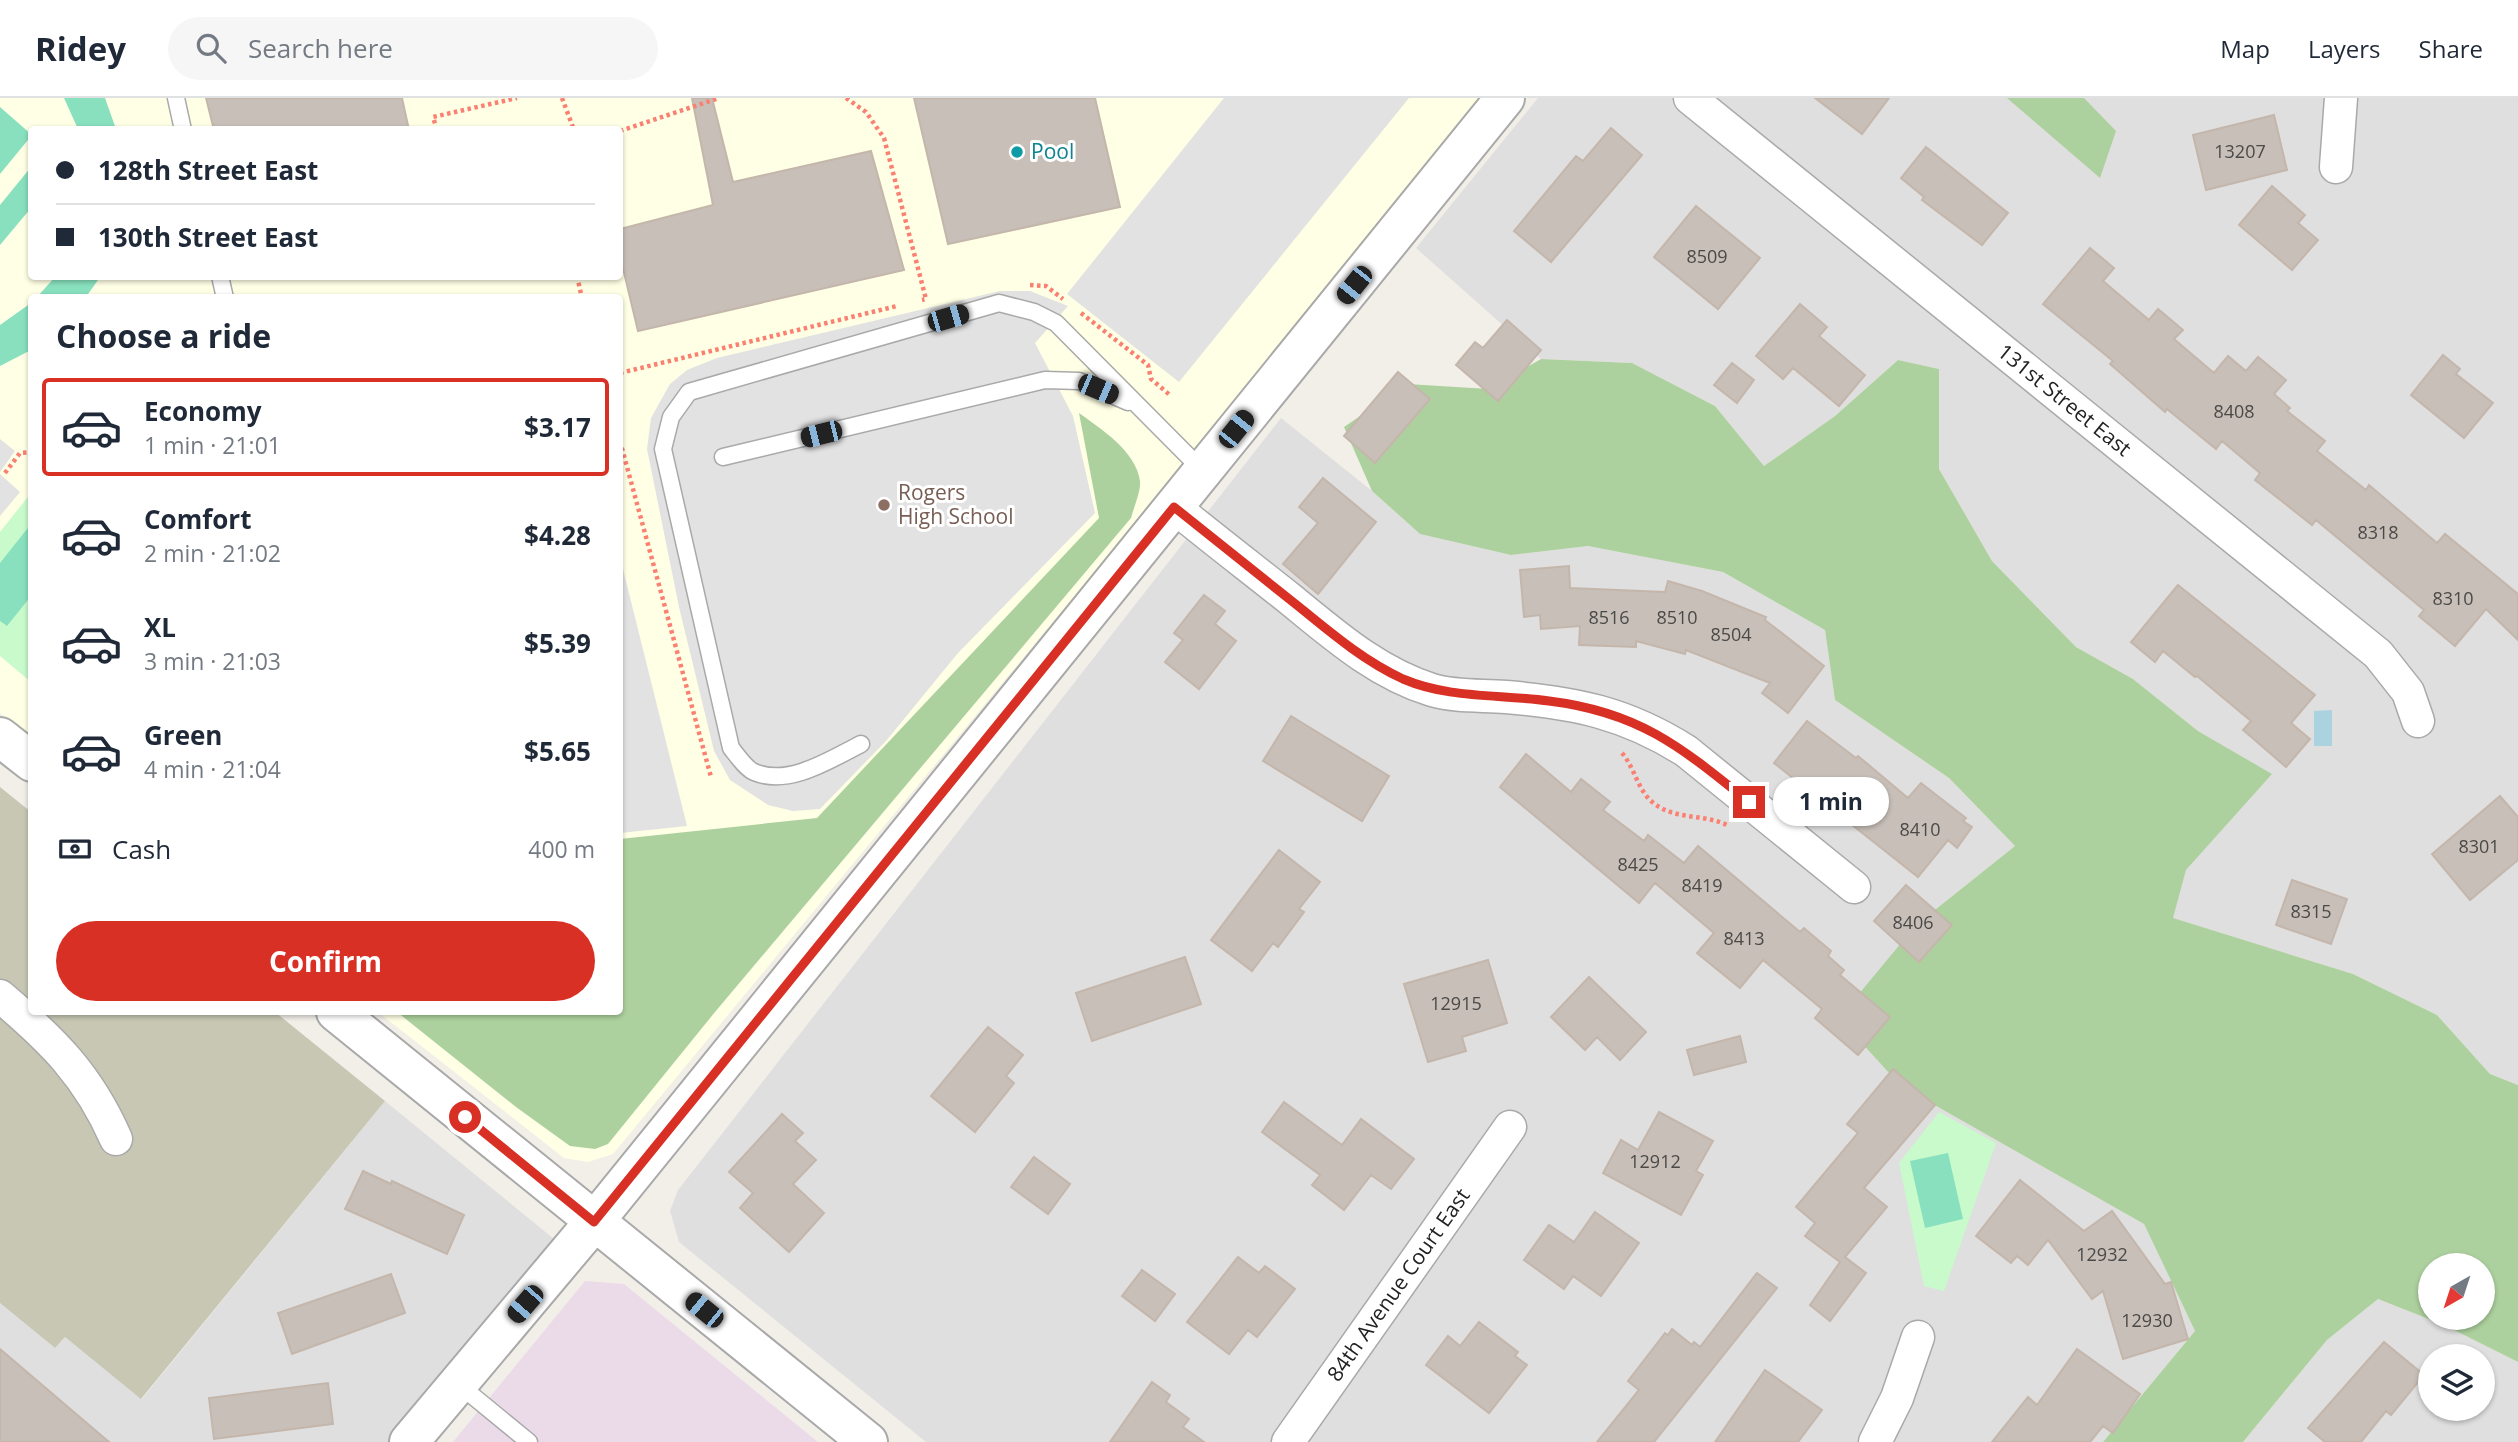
<!DOCTYPE html>
<html lang="en">
<head>
<meta charset="utf-8">
<style>
  body { margin:0; font-family:"Open Sans",sans-serif; background:#f6f6f7; color:#1f2937; height:100vh; display:flex; flex-direction:column; font-size:26px; white-space:nowrap }
  * { box-sizing:border-box; margin:0 }
  p { font-size:23px; color:#747a83 }
  .icon { flex:none; width:38px; height:38px; fill:none; stroke:currentColor; stroke-width:2; stroke-linecap:round; stroke-linejoin:round }
  .map { position:relative; flex:1; overflow:hidden }
  .panel { position:absolute; left:28px; top:196px; width:595px; height:721px; display:flex; flex-direction:column; background:#fff; border-radius:7px; box-shadow:0 2px 5px #0004 }
  .panel>* { flex:none }
  .banner { position:absolute; left:28px; top:28px; width:595px; height:154px; border-radius:7px; box-shadow:0 2px 5px #0004; display:grid; align-content:center; height:154px; padding:0 28px; background:#fff }
  .needle { width:46px; rotate:219deg }
  .controls { position:absolute; left:2418px; top:1155px; display:grid; gap:14px }
  .controls a { display:grid; place-items:center; width:77px; height:77px; border-radius:50%; background:#fff; box-shadow:0 2px 5px #0004; font-size:35px }
  .end { position:absolute; width:32px; height:32px; margin:-16px; border:9px solid #d93025; background:#fff; box-shadow:0 0 0 4px #fff }
  .from { border-radius:50% }
  .bubble { position:absolute; height:49px; border-radius:24px; background:#fff; box-shadow:0 2px 5px #0004; font-size:23px; font-weight:700; line-height:49px; text-align:center }
  .car { position:absolute; width:21px; height:42px; margin:-21px -10px; border-radius:9px; box-shadow:0 0 5px 2px #0007; background:linear-gradient(#222 24%,#8ab4d8 0 40%,#222 0 76%,#8ab4d8 0 86%,#222 0) }
  .banner b { display:flex; align-items:center; gap:24px; height:66px; font-size:26px }
  .banner b+b { border-top:2px solid #e0e1e3 }
  .banner i { width:18px; height:18px; background:#1f2937 }
  ul { padding:0; list-style:none }
  li { display:flex; align-items:center; gap:21px; height:98px; margin:0 14px 10px; padding:0 14px; border:4px solid transparent; border-radius:7px }
  li div { flex:1 }
  li b { display:block; font-size:26px }
  li em { font-style:normal; font-weight:700 }
  li.active { border-color:#d93025 }
  li>.icon { width:63px; height:63px; stroke-width:1.5 }
  h2 { padding:0 28px; font-size:32px; line-height:84px }
  .pay { display:flex; align-items:center; gap:18px; height:77px; padding:0 28px; font-size:26px }
  .pay p { margin-inline-start:auto }
  .cta { display:flex; gap:14px; margin-top:auto; padding:14px 28px }
  .cta a { flex:1; height:80px; border-radius:42px; background:#d93025; color:#fff; font-size:28px; font-weight:700; line-height:80px; text-align:center }
  header { display:flex; align-items:center; gap:42px; box-sizing:border-box; height:98px; padding:0 35px; background:#fff; border-bottom:2px solid #e0e1e3 }
  header strong { font-size:33px }
  nav { display:flex; gap:38px; margin-inline-start:auto; font-size:24px }
  .search { width:490px; height:63px; background:#f6f6f7; display:flex; align-items:center; gap:18px; box-sizing:border-box; padding:0 24px; border-radius:38px; color:#747a83; font-size:26px }
  .map>svg:first-child { display:block }
  .residential { fill:#e0dfdf; fill-rule:evenodd }
  .industrial { fill:#ebdbe8 }
  .education { fill:#ffffe5; fill-rule:evenodd }
  .construction { fill:#c7c7b4 }
  .forest { fill:#add19e; fill-rule:evenodd }
  .park { fill:#c8facc }
  .pitch { fill:#88e0be }
  .parking { fill:#e2e2e2 }
  .water { fill:#aad3df }
  .building { fill:#c7bfb8; stroke:#c4b6ab; stroke-width:2 }
  .lines { fill:none; stroke-linecap:round; stroke-linejoin:round }
  .service-casing { stroke:#a9a9a9; stroke-width:19 }
  .minor-casing { stroke:#a9a9a9; stroke-width:35 }
  .tertiary-casing { stroke:#a9a9a9; stroke-width:42 }
  .path { stroke:#fa8072; stroke-width:4.5; stroke-dasharray:3.5 3.5; stroke-linecap:butt }
  .service { stroke:#fff; stroke-width:16 }
  .minor { stroke:#fff; stroke-width:32 }
  .tertiary { stroke:#fff; stroke-width:38 }
  .route { stroke:#d93025; stroke-width:9 }
  .culture-dot { fill:#0f9aa8; stroke:#fff; stroke-width:2.5 }
  .education-dot { fill:#8d6e63; stroke:#fff; stroke-width:2.5 }
  .labels { text-anchor:middle; stroke-width:6; stroke-linejoin:round; paint-order:stroke }
  .number-label { font-size:18px; fill:#4b4948 }
  .culture-label { font-size:21px; fill:#0d838f; stroke:#fff; text-anchor:start }
  .street-label { font-size:21px; fill:#222; stroke:#fff }
  .education-label { font-size:21px; fill:#785e54; stroke:#fff; text-anchor:start }
</style>
</head>
<body>
<header>
<strong>Ridey</strong>
<div class="search"><svg class="icon" aria-label="search" viewBox="0 0 24 24"><circle cx="10" cy="10" r="6"/><path d="M15 15l6 6"/></svg>Search here</div>
<nav><a>Map</a><a>Layers</a><a>Share</a></nav>
</header>
<div class="map">
<svg width="2518" height="1344" viewBox="0 0 2518 1344">
  <rect width="100%" height="100%" fill="#f2efe9"/>
  <path class="residential" d="M 1538,0 L 2518,0 L 2518,987 L 2490,976 L 2437,917 L 2353,876 L 2172,820 L 2186,772 L 2271,676 L 2198,633 L 2133,581 L 2076,549 L 1992,463 L 1939,371 L 1939,271 L 1898,262 L 1835,318 L 1764,368 L 1715,308 L 1632,265 L 1541,261 L 1416,150 Z
    M 1281,320 L 1372,393 L 1420,436 L 1511,457 L 1588,448 L 1723,474 L 1825,532 L 1835,602 L 1949,680 L 2015,748 L 1916,827 L 1901,988 L 2144,1126 L 2195,1233 L 2103,1344 L 926,1344 L 679,1144 L 670,1113 L 678,1092 Z
    M 385,1003 L 559,1145 L 396,1344 L 0,1344 L 0,1205 L 55,1250 L 65,1239 L 142,1301 Z
    M 2378,1201 L 2446,1228 L 2518,1264 L 2518,1344 L 2243,1344 L 2327,1242 ZM 2431,1258 L 2483,1258 L 2483,1311 L 2431,1311 Z"/>
  <path class="industrial" d="M 585,1183 L 624,1186 L 818,1344 L 453,1344 Z"/>
  <path class="education" d="M 0,0 L 1486,0 L 613,1056 L 588,1064 L 564,1060 L 378,914 L 620,914 L 620,200 L 32,200 L 31,641 L 0,615 ZM 32,32 L 620,32 L 620,178 L 32,178 Z"/>
  <path class="construction" d="M 0,689 L 31,714 L 32,914 L 275,914 L 385,1003 L 141,1301 L 65,1239 L 55,1250 L 0,1205 Z"/>
  <path class="forest" d="M 2007,0 L 2084,0 L 2116,33 L 2100,80 Z
    M 1541,261 L 1632,265 L 1715,308 L 1764,368 L 1835,318 L 1898,262 L 1939,271 L 1939,371 L 1992,463 L 2076,549 L 2133,581 L 2198,633 L 2272,676 L 2186,772 L 2173,820 L 2353,876 L 2437,917 L 2490,976 L 2518,987 L 2518,1264 L 2446,1228 L 2378,1201 L 2327,1242 L 2243,1344 L 2103,1344 L 2195,1233 L 2144,1126 L 1901,988 L 1839,920 L 1916,827 L 2015,748 L 1949,680 L 1835,602 L 1825,532 L 1723,474 L 1588,448 L 1511,457 L 1420,436 L 1372,393 L 1344,329 L 1407,286 L 1489,291 ZM 2431,1167 L 2483,1167 L 2483,1220 L 2431,1220 Z
    M 1079,315 C 1101,331 1136,353 1140,383 C 1141,393 1134,409 1131,420 L 715,914 L 608,1046 L 595,1051 L 570,1048 L 516,1009 L 397,914 L 620,914 L 620,741 L 817,720 L 1099,420 Z"/>
  <path class="park" d="M 31,395 L 31,584 L 0,558 L 0,434 Z
    M 1939,1014 L 1996,1045 L 1944,1193 L 1924,1188 L 1899,1065 Z"/>
  <path class="pitch" d="M 64,0 L 105,0 L 116,31 L 78,31 Z
    M 0,9 L 32,37 L 0,76 Z
    M 31,69 L 31,110 L 0,147 L 0,107 Z
    M 55,179 L 55,178 L 100,179 L 86,199 L 37,199 Z
    M 31,205 L 31,252 L 0,268 L 0,227 Z
    M 31,426 L 31,498 L 7,528 L 0,523 L 0,465 Z
    M 1948,1055 L 1963,1121 L 1925,1130 L 1910,1063 Z"/>
  <path class="parking" d="M 1224,0 L 1409,0 L 1179,284 L 1067,196 Z
    M 1000,193 L 1030,193 L 1068,208 L 1035,245 L 1073,318 L 1095,415 L 958,555 L 886,643 L 820,711 L 793,713 L 768,707 L 730,682 L 714,653 L 679,509 L 647,351 L 651,320 L 670,286 L 687,272 L 717,260 Z
    M 0,341 L 15,353 L 0,374 Z
    M 0,376 L 20,394 L 0,418 Z
    M 620,459 L 687,728 L 620,735 Z"/>
  <path class="water" d="M 2332,612 L 2332,648 L 2314,648 L 2314,613 Z"/>
  <path class="building" d="M 206,0 L 402,0 L 409,32 L 214,32 Z
    M 692,0 L 712,0 L 733,84 L 871,53 L 904,172 L 638,233 L 620,158 L 620,131 L 713,107 Z
    M 914,0 L 1095,0 L 1120,109 L 948,146 Z
    M 1815,0 L 1889,0 L 1862,36 Z
    M 2274,17 L 2287,72 L 2206,92 L 2193,37 Z
    M 1611,30 L 1642,57 L 1551,164 L 1514,133 L 1576,58 L 1583,63 Z
    M 1926,49 L 2008,115 L 1982,147 L 1922,102 L 1924,99 L 1901,80 Z
    M 2272,88 L 2305,117 L 2298,125 L 2318,142 L 2292,172 L 2239,127 Z
    M 1696,108 L 1760,160 L 1718,211 L 1654,159 Z
    M 2090,150 L 2114,170 L 2103,183 L 2149,222 L 2158,211 L 2183,232 L 2174,241 L 2214,275 L 2228,258 L 2246,273 L 2258,259 L 2286,282 L 2274,296 L 2290,310 L 2287,313 L 2325,343 L 2317,353 L 2366,392 L 2369,387 L 2437,445 L 2445,436 L 2518,496 L 2518,542 L 2486,511 L 2455,548 L 2419,518 L 2424,512 L 2316,422 L 2312,427 L 2255,382 L 2260,375 L 2222,343 L 2216,351 L 2167,311 L 2165,314 L 2110,266 L 2113,263 L 2043,206 Z
    M 1800,206 L 1827,229 L 1819,238 L 1865,277 L 1839,308 L 1793,270 L 1783,281 L 1756,258 Z
    M 1507,222 L 1541,252 L 1498,303 L 1456,267 L 1475,244 L 1483,250 Z
    M 2443,257 L 2460,271 L 2456,276 L 2493,305 L 2464,340 L 2411,297 Z
    M 1732,265 L 1754,282 L 1737,305 L 1714,287 Z
    M 1398,274 L 1430,301 L 1375,365 L 1344,338 Z
    M 1323,380 L 1376,424 L 1318,496 L 1283,466 L 1318,425 L 1299,409 Z
    M 1569,468 L 1570,490 L 1665,494 L 1668,483 L 1702,493 L 1766,519 L 1765,522 L 1824,568 L 1788,615 L 1762,595 L 1770,585 L 1686,552 L 1685,556 L 1636,543 L 1636,549 L 1579,547 L 1580,528 L 1541,531 L 1540,517 L 1524,519 L 1520,472 Z
    M 2178,487 L 2315,597 L 2291,625 L 2310,641 L 2286,669 L 2243,632 L 2251,623 L 2197,578 L 2195,579 L 2163,553 L 2155,564 L 2131,544 Z
    M 1204,497 L 1225,513 L 1215,526 L 1236,543 L 1199,591 L 1165,564 L 1183,542 L 1174,535 Z
    M 1291,618 L 1389,678 L 1362,723 L 1263,663 Z
    M 1807,623 L 1856,660 L 1858,658 L 1908,700 L 1921,685 L 1966,720 L 1963,723 L 1972,729 L 1957,750 L 1948,742 L 1918,779 L 1774,665 Z
    M 1526,656 L 1571,694 L 1581,681 L 1610,704 L 1603,712 L 1644,743 L 1648,737 L 1684,765 L 1698,748 L 1800,834 L 1804,830 L 1831,853 L 1828,858 L 1844,872 L 1840,877 L 1890,919 L 1858,957 L 1815,920 L 1822,911 L 1763,862 L 1740,890 L 1697,855 L 1714,835 L 1655,785 L 1639,805 L 1500,689 Z
    M 2500,698 L 2518,719 L 2518,762 L 2470,802 L 2432,756 Z
    M 1279,752 L 1320,784 L 1299,811 L 1304,814 L 1278,849 L 1273,845 L 1252,873 L 1211,842 Z
    M 2292,782 L 2347,801 L 2331,846 L 2276,827 Z
    M 1906,787 L 1952,827 L 1919,864 L 1874,823 Z
    M 1185,859 L 1201,906 L 1092,943 L 1076,895 Z
    M 1488,862 L 1507,925 L 1462,939 L 1466,953 L 1428,964 L 1404,886 Z
    M 1589,879 L 1646,934 L 1620,962 L 1597,939 L 1585,952 L 1551,919 Z
    M 988,929 L 1023,957 L 1006,978 L 1014,985 L 975,1034 L 931,998 Z
    M 1740,938 L 1746,964 L 1694,977 L 1687,952 Z
    M 1893,971 L 1935,1007 L 1864,1090 L 1887,1109 L 1845,1159 L 1866,1175 L 1830,1223 L 1810,1207 L 1840,1164 L 1805,1138 L 1815,1125 L 1796,1109 L 1858,1035 L 1847,1026 Z
    M 1284,1004 L 1342,1047 L 1361,1021 L 1414,1061 L 1391,1091 L 1371,1077 L 1344,1112 L 1312,1087 L 1320,1077 L 1262,1034 Z
    M 1659,1014 L 1713,1043 L 1696,1073 L 1703,1077 L 1681,1117 L 1603,1075 L 1621,1042 L 1638,1052 Z
    M 782,1016 L 803,1035 L 795,1043 L 816,1062 L 793,1086 L 824,1115 L 789,1154 L 740,1110 L 753,1095 L 729,1074 Z
    M 1034,1059 L 1070,1086 L 1048,1116 L 1011,1089 Z
    M 363,1073 L 391,1086 L 392,1083 L 464,1117 L 447,1156 L 345,1111 Z
    M 2020,1082 L 2084,1133 L 2112,1113 L 2165,1186 L 2171,1184 L 2188,1241 L 2123,1261 L 2103,1193 L 2092,1201 L 2048,1142 L 2028,1167 L 2017,1158 L 2011,1165 L 1976,1138 Z
    M 1595,1114 L 1639,1145 L 1601,1198 L 1573,1178 L 1564,1191 L 1524,1162 L 1549,1127 L 1574,1144 Z
    M 1238,1159 L 1259,1175 L 1265,1168 L 1295,1191 L 1257,1239 L 1248,1232 L 1229,1256 L 1187,1224 Z
    M 1142,1172 L 1175,1196 L 1155,1223 L 1122,1198 Z
    M 1757,1175 L 1777,1190 L 1654,1344 L 1597,1344 L 1639,1292 L 1628,1283 L 1665,1235 L 1668,1237 L 1672,1231 L 1692,1247 L 1694,1244 L 1700,1249 Z
    M 391,1176 L 405,1215 L 292,1256 L 278,1215 Z
    M 1479,1224 L 1518,1254 L 1515,1258 L 1527,1267 L 1489,1315 L 1426,1267 L 1448,1238 L 1460,1248 Z
    M 2384,1244 L 2424,1277 L 2391,1317 L 2386,1313 L 2361,1344 L 2325,1344 L 2308,1330 Z
    M 0,1251 L 109,1344 L 0,1344 Z
    M 2077,1251 L 2140,1296 L 2113,1335 L 2103,1328 L 2090,1344 L 1992,1344 L 2028,1299 L 2037,1307 Z
    M 1765,1272 L 1822,1312 L 1798,1344 L 1715,1344 Z
    M 1152,1284 L 1170,1297 L 1166,1304 L 1189,1321 L 1183,1329 L 1204,1344 L 1110,1344 Z
    M 328,1285 L 333,1326 L 214,1341 L 209,1300 Z"/>
  <g class="lines">
    <g class="service-casing">
      <path id="service" d="M 176,0 L 183,32
        M 220,178 L 225,200
        M 723,359 L 1045,282 L 1079,283 L 1128,304
        M 861,646 C 831,661 789,689 754,674 C 745,670 737,657 731,650 L 663,351 L 671,319 L 689,294 L 999,205 L 1034,214 L 1056,225 L 1203,373
        M 457,1285 L 529,1344"/>
    </g>
    <g class="minor-casing">
      <g id="minor">
        <path id="s1" d="M 1690,0 L 2378,556 L 2408,594 L 2418,623"/>
        <path d="M 2336,69 L 2341,0"/>
        <path d="M 1174,409 C 1212,440 1251,470 1290,501 C 1334,537 1377,575 1432,592 C 1456,599 1481,597 1506,599 C 1576,605 1626,615 1686,653 L 1854,789"/>
        <path d="M 0,898 C 52,942 88,977 116,1041"/>
        <path id="s2" d="M 1288,1344 L 1510,1029"/>
        <path d="M 1875,1344 L 1897,1300 L 1918,1239"/>
      </g>
    </g>
    <g class="tertiary-casing">
      <path id="tertiary" d="M 0,639 L 32,664
        M 336,914 L 868,1344
        M 409,1344 L 594,1124 L 1505,0"/>
    </g>
    <path class="path" d="M 562,0 L 574,32
      M 846,0 L 866,14 L 884,40 L 926,201 L 922,202
      M 437,32 L 433,19 L 517,0
      M 620,33 L 719,0
      M 577,178 L 582,200
      M 1030,187 L 1046,188 L 1063,201
      M 1081,215 L 1148,267 L 1151,281 L 1171,298
      M 620,275 L 897,208
      M 620,343 L 711,679
      M 5,375 L 20,355 L 32,354
      M 1622,655 C 1634,669 1637,689 1650,702 C 1672,723 1702,715 1727,727"/>
    <use href="#service" class="service"/>
    <use href="#minor" class="minor"/>
    <use href="#tertiary" class="tertiary"/>
  </g>
  <g class="lines">
    <path class="route" d="M 465,1019 L 594,1124 L 1174,409 C 1215,442 1257,475 1298,508 C 1331,535 1364,563 1403,581 C 1450,601 1499,596 1549,603 C 1639,614 1681,649 1749,704"/>
  </g>
  <circle class="culture-dot" cx="1017" cy="54" r="7"/>
  <circle class="education-dot" cx="884" cy="407" r="7"/>
  <g class="labels">
    <g class="number-label">
      <text x="2240" y="60">13207</text>
      <text x="1707" y="165">8509</text>
      <text x="2234" y="320">8408</text>
      <text x="2378" y="441">8318</text>
      <text x="2453" y="507">8310</text>
      <text x="1609" y="526">8516</text>
      <text x="1677" y="526">8510</text>
      <text x="1731" y="543">8504</text>
      <text x="1920" y="738">8410</text>
      <text x="2479" y="755">8301</text>
      <text x="1638" y="773">8425</text>
      <text x="1702" y="794">8419</text>
      <text x="2311" y="820">8315</text>
      <text x="1913" y="831">8406</text>
      <text x="1744" y="847">8413</text>
      <text x="1456" y="912">12915</text>
      <text x="1655" y="1070">12912</text>
      <text x="2102" y="1163">12932</text>
      <text x="2147" y="1229">12930</text>
    </g>
    <g class="culture-label">
      <text x="1031" y="61">Pool</text>
    </g>
    <g class="street-label">
      <text dy="7" stroke="none"><textPath href="#s1" startOffset="481">131st Street East</textPath></text>
      <text dy="7" stroke="none"><textPath href="#s2" startOffset="192">84th Avenue Court East</textPath></text>
    </g>
    <g class="education-label">
      <text x="898" y="402">Rogers<tspan x="898" dy="24">High School</tspan></text>
    </g>
  </g>
</svg>
<div class="controls">
<a><svg class="needle" viewBox="-14 -14 28 28"><path d="M0-13l5 13h-10z" fill="#e53935"/><path d="M0 13l5-13h-10z" fill="#747a83"/></svg></a>
<a><svg class="icon" aria-label="layers" viewBox="0 0 24 24"><path d="M12 4l9 5-9 5-9-5zM3 14l9 5 9-5"/></svg></a>
</div>
<i class="end from" style="left:465px;top:1019px"></i>
<i class="end" style="left:1749px;top:704px"></i>
<div class="bubble" style="left:1773px;top:679px;width:116px">1 min</div>
<i class="car" style="left:1354px;top:187px;rotate:219deg"></i>
<i class="car" style="left:948px;top:220px;rotate:74deg"></i>
<i class="car" style="left:1098px;top:291px;rotate:113deg"></i>
<i class="car" style="left:1236px;top:331px;rotate:39deg"></i>
<i class="car" style="left:821px;top:336px;rotate:256deg"></i>
<i class="car" style="left:525px;top:1206px;rotate:221deg"></i>
<i class="car" style="left:704px;top:1212px;rotate:309deg"></i>
<div class="banner">
<b><i class="from"></i>128th Street East</b>
<b><i></i>130th Street East</b>
</div>
<section class="panel">
<h2>Choose a ride</h2>
<ul>
<li class="active"><svg class="icon" aria-label="car" viewBox="0 0 24 24"><path d="M5 17H2v-5l4-1 3-4h7l3 4 3 1v5h-3M9 17h6M6 11h13"/><circle cx="7" cy="17" r="2"/><circle cx="17" cy="17" r="2"/></svg><div><b>Economy</b><p>1 min · 21:01</p></div><em>$3.17</em></li>
<li><svg class="icon" aria-label="car" viewBox="0 0 24 24"><path d="M5 17H2v-5l4-1 3-4h7l3 4 3 1v5h-3M9 17h6M6 11h13"/><circle cx="7" cy="17" r="2"/><circle cx="17" cy="17" r="2"/></svg><div><b>Comfort</b><p>2 min · 21:02</p></div><em>$4.28</em></li>
<li><svg class="icon" aria-label="car" viewBox="0 0 24 24"><path d="M5 17H2v-5l4-1 3-4h7l3 4 3 1v5h-3M9 17h6M6 11h13"/><circle cx="7" cy="17" r="2"/><circle cx="17" cy="17" r="2"/></svg><div><b>XL</b><p>3 min · 21:03</p></div><em>$5.39</em></li>
<li><svg class="icon" aria-label="car" viewBox="0 0 24 24"><path d="M5 17H2v-5l4-1 3-4h7l3 4 3 1v5h-3M9 17h6M6 11h13"/><circle cx="7" cy="17" r="2"/><circle cx="17" cy="17" r="2"/></svg><div><b>Green</b><p>4 min · 21:04</p></div><em>$5.65</em></li>
</ul>
<div class="pay"><svg class="icon" aria-label="cash" viewBox="0 0 24 24"><path d="M3 7h18v10H3z"/><circle cx="12" cy="12" r="2"/></svg>Cash<p>400 m</p></div>
<div class="cta"><a>Confirm</a></div>
</section>
</div>
</body>
</html>
